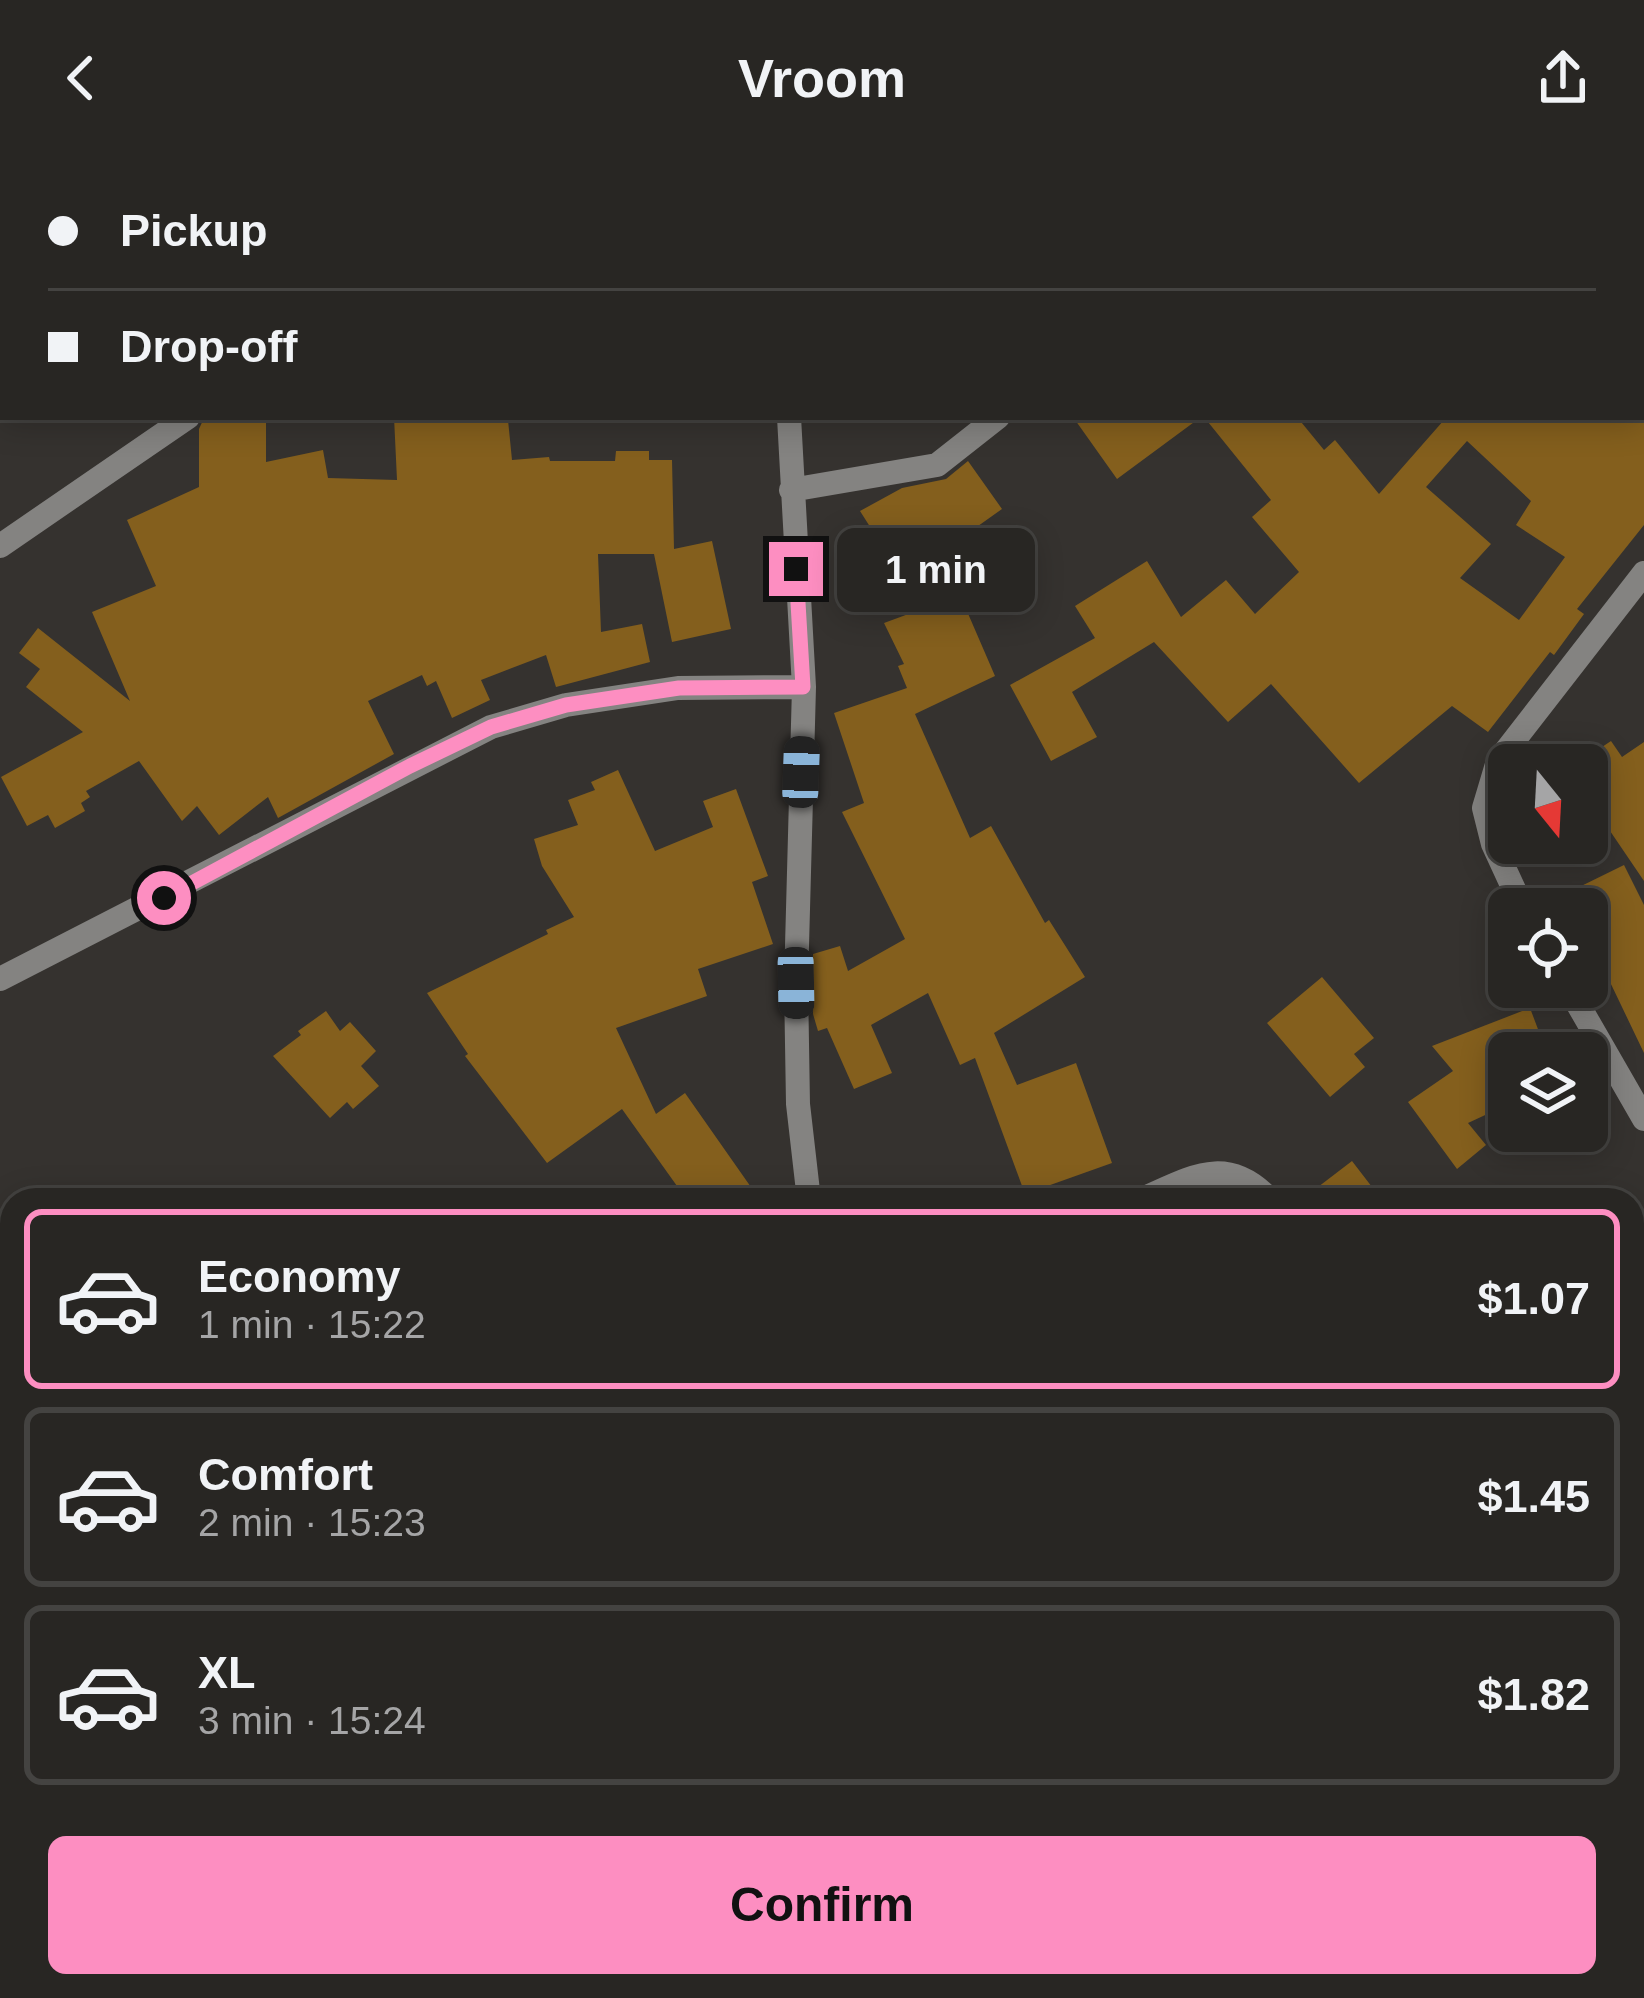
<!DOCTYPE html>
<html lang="en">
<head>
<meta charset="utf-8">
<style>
  body { margin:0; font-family:Arial,sans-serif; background:#302e2b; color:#f1f3f6; height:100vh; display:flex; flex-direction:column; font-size:45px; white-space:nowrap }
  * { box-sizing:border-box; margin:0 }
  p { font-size:39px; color:#a5a5a6 }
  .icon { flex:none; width:66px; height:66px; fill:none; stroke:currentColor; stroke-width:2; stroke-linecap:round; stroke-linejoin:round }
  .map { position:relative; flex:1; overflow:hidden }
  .sheet { position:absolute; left:0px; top:1032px; width:1644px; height:810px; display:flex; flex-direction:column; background:#282623; border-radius:36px 36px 0 0; box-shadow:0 6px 30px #0003,0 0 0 3px #444341 }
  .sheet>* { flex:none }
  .banner { position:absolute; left:0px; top:0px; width:1644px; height:264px; box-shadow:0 6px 30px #0003,0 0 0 3px #444341; display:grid; align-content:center; height:264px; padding:0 48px; background:#282623 }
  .needle { width:78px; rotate:162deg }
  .buttons { position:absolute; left:1488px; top:588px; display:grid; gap:24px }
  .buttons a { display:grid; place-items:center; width:120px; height:120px; border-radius:18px; background:#282623; box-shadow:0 6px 30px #0003,0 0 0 3px #444341; font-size:60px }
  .end { position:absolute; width:54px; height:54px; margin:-27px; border:15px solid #fd8ec1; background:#111; box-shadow:0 0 0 6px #111 }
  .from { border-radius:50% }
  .bubble { position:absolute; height:84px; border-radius:18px; background:#282623; box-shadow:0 6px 30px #0003,0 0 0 3px #444341; font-size:39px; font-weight:700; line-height:84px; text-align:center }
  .car { position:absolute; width:36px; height:72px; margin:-36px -18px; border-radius:15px; box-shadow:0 0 9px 3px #0007; background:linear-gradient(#222 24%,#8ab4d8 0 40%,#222 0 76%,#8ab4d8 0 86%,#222 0) }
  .banner b { display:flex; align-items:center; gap:42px; height:114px; font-size:45px }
  .banner b+b { border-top:3px solid #444341 }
  .banner i { width:30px; height:30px; background:#f1f3f6 }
  ul { padding:21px 0 0; list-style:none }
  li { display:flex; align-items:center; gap:36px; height:180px; margin:0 24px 18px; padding:0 24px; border:6px solid #444341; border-radius:18px }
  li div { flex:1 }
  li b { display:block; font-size:45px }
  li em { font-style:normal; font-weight:700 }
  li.selected { border-color:#fd8ec1 }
  li>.icon { width:108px; height:108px; stroke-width:1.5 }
  .button { display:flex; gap:24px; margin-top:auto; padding:24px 48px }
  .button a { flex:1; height:138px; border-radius:18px; background:#fd8ec1; color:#111; font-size:48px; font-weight:700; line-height:138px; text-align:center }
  header { display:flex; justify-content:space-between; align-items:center; height:156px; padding:0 48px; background:#282623; font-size:54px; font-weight:700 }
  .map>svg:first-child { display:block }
  .building { fill:#845f1d; fill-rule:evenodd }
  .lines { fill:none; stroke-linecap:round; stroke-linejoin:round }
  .minor { stroke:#848381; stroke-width:24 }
  .route { stroke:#fd8ec1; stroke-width:15 }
</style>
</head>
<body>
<header><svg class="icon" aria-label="back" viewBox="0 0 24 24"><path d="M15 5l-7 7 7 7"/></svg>Vroom<svg class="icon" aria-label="share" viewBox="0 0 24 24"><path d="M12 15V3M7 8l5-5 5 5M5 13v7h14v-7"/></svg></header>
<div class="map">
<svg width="1644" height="1842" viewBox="0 0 1644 1842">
  <rect width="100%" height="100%" fill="#35322f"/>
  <path class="building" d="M 394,261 L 466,261 L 466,267 L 508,264 L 512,304 L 549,301 L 550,305 L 615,305 L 616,295 L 649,295 L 649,304 L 672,304 L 674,393 L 712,385 L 731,473 L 672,486 L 654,398 L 598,398 L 601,476 L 642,468 L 650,506 L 556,531 L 546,499 L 481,524 L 490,544 L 452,562 L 436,525 L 427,530 L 422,519 L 368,545 L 394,598 L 278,662 L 268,641 L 219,679 L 197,650 L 182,665 L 139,605 L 86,635 L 90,641 L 81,647 L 85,655 L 55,672 L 48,659 L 27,670 L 1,621 L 83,576 L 26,531 L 40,513 L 19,497 L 38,472 L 130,545 L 92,456 L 156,430 L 127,364 L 199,331 L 199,273 L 204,262 L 266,262 L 266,306 L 323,294 L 328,322 L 397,324 Z
    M 1073,261 L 1201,261 L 1117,323 Z
    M 1204,261 L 1297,261 L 1324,294 L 1335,284 L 1379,338 L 1444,264 L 1441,261 L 1644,261 L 1644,369 L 1577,453 L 1584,458 L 1554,499 L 1550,496 L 1488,576 L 1452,550 L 1359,627 L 1271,528 L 1228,566 L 1154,486 L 1072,536 L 1097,581 L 1051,605 L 1010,529 L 1095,482 L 1075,450 L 1147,405 L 1181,461 L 1226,424 L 1255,458 L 1299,416 L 1252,361 L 1271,344 ZM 1467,285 L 1531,345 L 1516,369 L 1565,401 L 1519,464 L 1460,422 L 1491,388 L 1426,331 Z
    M 968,305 L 1002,353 L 874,444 L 872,440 L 853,453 L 836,429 L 886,396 L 860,355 L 902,332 L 946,323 Z
    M 960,439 L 995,520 L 915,558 L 970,682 L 991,670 L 1045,767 L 1049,764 L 1085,821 L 994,877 L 1017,929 L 1076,907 L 1112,1007 L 1025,1038 L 975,902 L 960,909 L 928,837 L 871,869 L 892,917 L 854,933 L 827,872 L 818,875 L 813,858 L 813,798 L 840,790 L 848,815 L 905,783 L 842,656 L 864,647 L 834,557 L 907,532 L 898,510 L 904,508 L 884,467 Z
    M 1611,585 L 1622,601 L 1644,586 L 1644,725 L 1587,641 L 1587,601 Z
    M 618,614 L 655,695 L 713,671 L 703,645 L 736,633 L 768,720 L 752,726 L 773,788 L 698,813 L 707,840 L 616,872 L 656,958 L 685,937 L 760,1044 L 687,1044 L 622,953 L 547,1007 L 465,900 L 468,898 L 427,837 L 548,778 L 546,774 L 574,761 L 542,710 L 534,683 L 578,669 L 568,644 L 595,634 L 591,626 Z
    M 1624,709 L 1644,749 L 1644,897 L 1587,778 L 1587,753 L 1580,753 L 1571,735 Z
    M 1322,821 L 1374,882 L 1354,898 L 1365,911 L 1330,941 L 1267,867 Z
    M 1530,852 L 1547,897 L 1509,897 L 1509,948 L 1468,967 L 1486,989 L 1457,1013 L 1408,946 L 1453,915 L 1432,890 Z
    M 326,855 L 340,875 L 350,866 L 376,895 L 361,910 L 379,930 L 353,953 L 347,946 L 330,962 L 273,900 L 301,879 L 298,875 Z
    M 1352,1005 L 1382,1044 L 1301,1044 Z"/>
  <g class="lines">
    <path class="minor" d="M 784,0 L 784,3
      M 1551,3 L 1560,0
      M 789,261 L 804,531 L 796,827 L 798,948 L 809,1044
      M 791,334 L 937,309 L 998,261
      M 0,390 L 188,261
      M 1523,753 L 1493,688 L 1484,652 L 1498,605 L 1644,417
      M 0,823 L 491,571 L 566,549 L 678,532 L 804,531
      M 1568,831 L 1644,963
      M 1140,1044 C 1191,1022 1226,997 1270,1044
      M 1632,1472 L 1644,1475
      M 773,1830 L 803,1842
      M 851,1830 L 863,1842
      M 526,1842 L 551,1830"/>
  </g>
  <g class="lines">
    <path class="route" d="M 164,742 L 410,610 L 491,571 L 566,549 L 679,532 L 803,531 L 796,413"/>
  </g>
</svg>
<div class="buttons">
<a><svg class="needle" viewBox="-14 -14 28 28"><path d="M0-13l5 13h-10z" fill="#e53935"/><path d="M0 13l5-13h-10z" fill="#a5a5a6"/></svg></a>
<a><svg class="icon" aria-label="locate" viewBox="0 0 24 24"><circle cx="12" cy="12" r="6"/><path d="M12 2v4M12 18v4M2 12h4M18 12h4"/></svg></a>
<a><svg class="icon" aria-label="layers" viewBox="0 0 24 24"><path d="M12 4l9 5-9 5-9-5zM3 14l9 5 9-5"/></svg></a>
</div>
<i class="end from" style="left:164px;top:742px"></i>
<i class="end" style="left:796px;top:413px"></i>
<div class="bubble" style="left:837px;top:372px;width:198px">1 min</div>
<i class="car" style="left:801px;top:616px;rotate:2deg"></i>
<i class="car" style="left:796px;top:827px;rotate:179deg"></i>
<div class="banner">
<b><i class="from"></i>Pickup</b>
<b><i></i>Drop-off</b>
</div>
<section class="sheet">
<ul>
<li class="selected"><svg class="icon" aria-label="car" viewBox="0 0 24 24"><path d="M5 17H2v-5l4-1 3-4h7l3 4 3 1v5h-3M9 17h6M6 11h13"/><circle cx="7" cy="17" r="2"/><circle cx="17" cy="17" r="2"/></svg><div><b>Economy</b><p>1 min · 15:22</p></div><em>$1.07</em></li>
<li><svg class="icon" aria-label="car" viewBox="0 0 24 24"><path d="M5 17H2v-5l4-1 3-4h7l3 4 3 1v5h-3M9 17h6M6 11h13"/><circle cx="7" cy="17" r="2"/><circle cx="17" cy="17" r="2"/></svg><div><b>Comfort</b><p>2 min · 15:23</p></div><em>$1.45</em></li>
<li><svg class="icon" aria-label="car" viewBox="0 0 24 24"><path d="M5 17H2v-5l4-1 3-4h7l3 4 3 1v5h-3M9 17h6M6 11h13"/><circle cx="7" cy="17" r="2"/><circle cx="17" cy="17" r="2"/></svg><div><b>XL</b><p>3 min · 15:24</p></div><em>$1.82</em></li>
</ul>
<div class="button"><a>Confirm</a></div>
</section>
</div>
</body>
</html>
